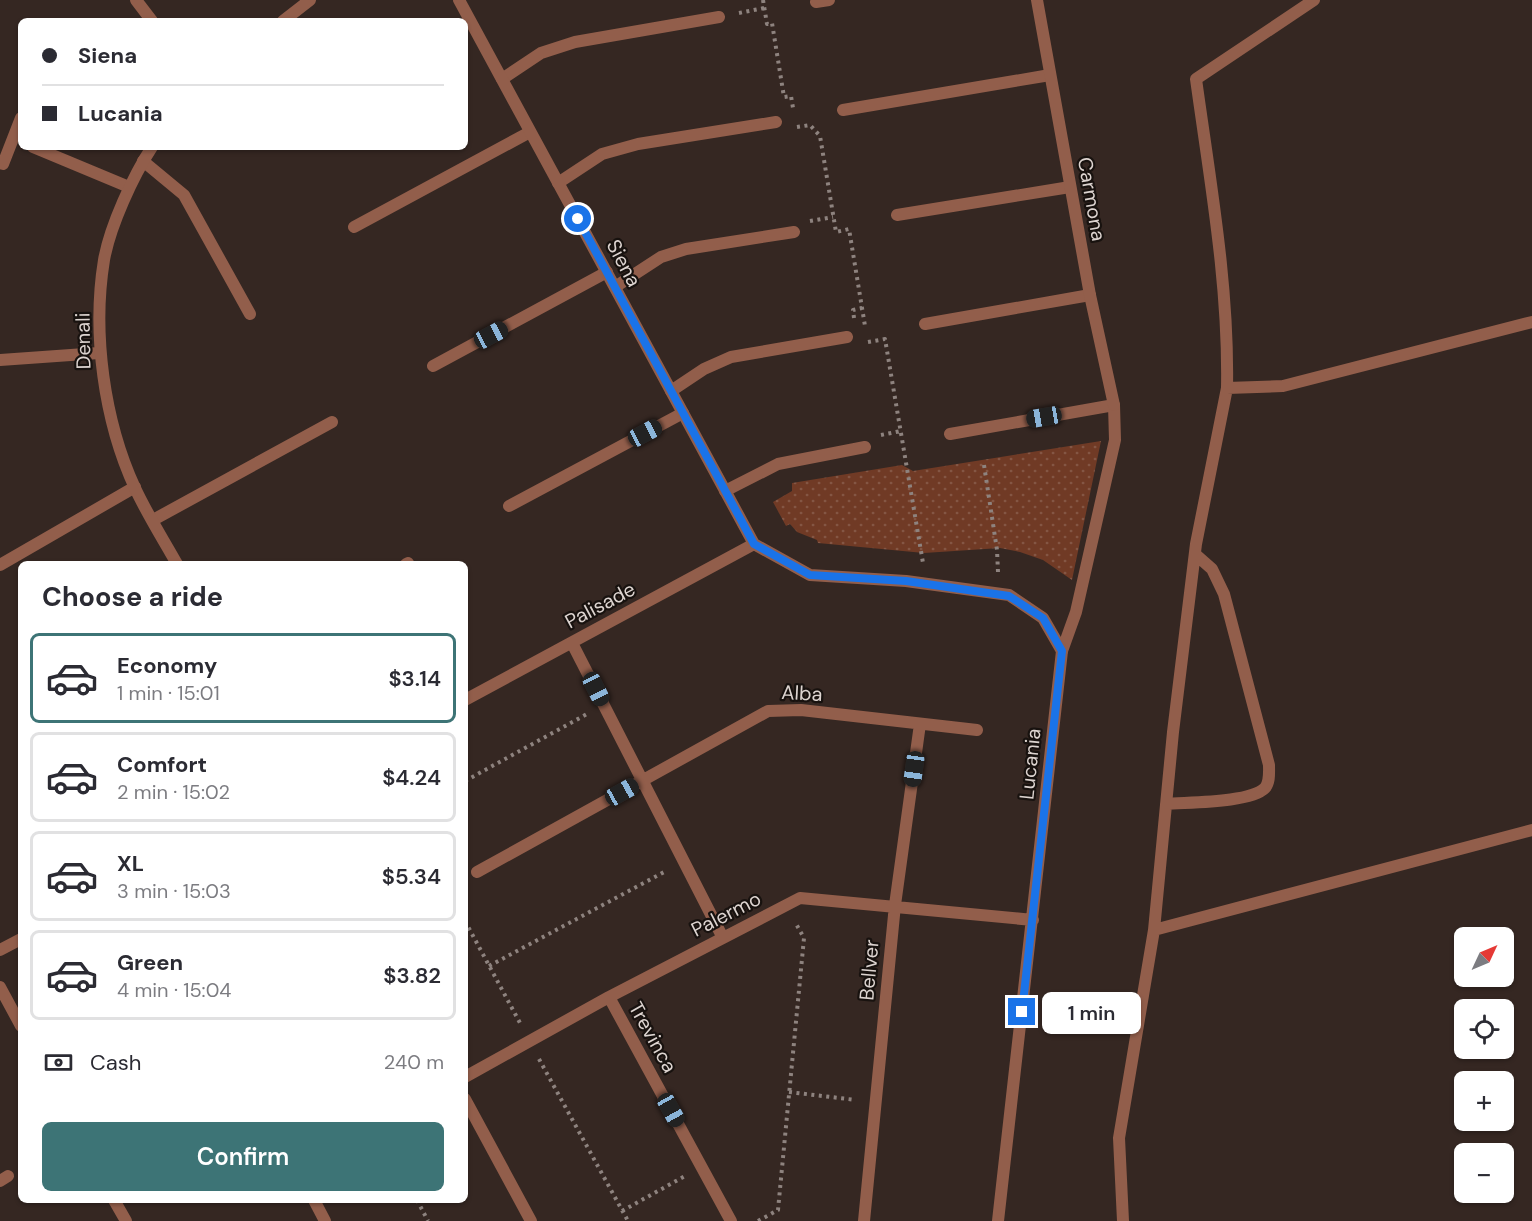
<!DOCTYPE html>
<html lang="en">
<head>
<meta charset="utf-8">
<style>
  body { margin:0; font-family:"DM Sans",sans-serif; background:#f2f2f3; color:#2b2b33; height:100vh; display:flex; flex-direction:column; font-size:22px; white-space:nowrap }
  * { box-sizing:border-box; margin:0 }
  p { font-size:20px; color:#7c7c81 }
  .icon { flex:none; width:33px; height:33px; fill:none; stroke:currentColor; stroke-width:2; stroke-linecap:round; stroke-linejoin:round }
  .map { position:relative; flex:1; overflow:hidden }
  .drawer { position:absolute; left:18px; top:561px; width:450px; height:642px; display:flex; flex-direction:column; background:#fff; border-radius:9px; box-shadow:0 2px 4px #0004 }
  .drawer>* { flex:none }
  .guide { position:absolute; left:18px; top:18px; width:450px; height:132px; border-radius:9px; box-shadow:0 2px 4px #0004; display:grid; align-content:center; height:132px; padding:0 24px; background:#fff }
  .needle { width:39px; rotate:46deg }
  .fabs { position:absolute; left:1454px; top:927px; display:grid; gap:12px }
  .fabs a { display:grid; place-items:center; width:60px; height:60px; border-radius:9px; background:#fff; box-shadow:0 2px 4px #0004; font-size:30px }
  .end { position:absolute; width:27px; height:27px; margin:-14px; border:8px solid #1a73e8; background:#fff; box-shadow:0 0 0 3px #fff }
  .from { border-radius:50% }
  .bubble { position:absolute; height:42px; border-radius:9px; background:#fff; box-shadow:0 2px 4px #0004; font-size:20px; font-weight:600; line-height:42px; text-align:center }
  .car { position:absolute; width:18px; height:36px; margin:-18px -9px; border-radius:8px; box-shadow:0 0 4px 2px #0007; background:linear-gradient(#222 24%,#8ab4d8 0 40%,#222 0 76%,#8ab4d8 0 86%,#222 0) }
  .guide b { display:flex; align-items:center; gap:21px; height:57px; font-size:22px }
  .guide b+b { border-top:2px solid #e1e1e2 }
  .guide i { width:15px; height:15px; background:#2b2b33 }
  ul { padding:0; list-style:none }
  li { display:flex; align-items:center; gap:18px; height:90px; margin:0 12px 9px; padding:0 12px; border:3px solid #e1e1e2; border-radius:9px }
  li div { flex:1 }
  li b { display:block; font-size:22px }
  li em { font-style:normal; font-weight:600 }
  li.active { border-color:#3d7476 }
  li>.icon { width:54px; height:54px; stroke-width:1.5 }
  h2 { padding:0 24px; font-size:27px; line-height:72px }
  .pay { display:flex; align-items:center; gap:15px; height:66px; padding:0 24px; font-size:22px }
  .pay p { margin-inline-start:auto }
  .action { display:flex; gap:12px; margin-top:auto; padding:12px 24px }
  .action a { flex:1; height:69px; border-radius:9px; background:#3d7476; color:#fff; font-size:24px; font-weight:600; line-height:69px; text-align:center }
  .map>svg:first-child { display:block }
  .green { fill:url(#green-dots) }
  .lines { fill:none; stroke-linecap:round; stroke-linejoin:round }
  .path { stroke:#8e837f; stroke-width:4; stroke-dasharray:3 4.5; stroke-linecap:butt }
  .service { stroke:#925e4b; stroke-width:12 }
  .minor { stroke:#925e4b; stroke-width:12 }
  .tertiary { stroke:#925e4b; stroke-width:12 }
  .route { stroke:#1a73e8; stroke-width:8 }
  .labels { text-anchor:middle; stroke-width:4.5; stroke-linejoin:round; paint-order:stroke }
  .street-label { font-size:20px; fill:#ddd4d0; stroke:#18120f }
</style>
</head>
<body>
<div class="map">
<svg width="1532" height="1221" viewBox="0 0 1532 1221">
  <defs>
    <pattern id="green-dots" width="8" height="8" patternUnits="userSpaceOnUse" patternTransform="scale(1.5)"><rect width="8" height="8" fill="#703a25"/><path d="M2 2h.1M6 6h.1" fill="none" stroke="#845644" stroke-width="1.8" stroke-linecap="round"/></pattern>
  </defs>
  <rect width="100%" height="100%" fill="#352722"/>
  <path class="green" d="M 1101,441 L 1072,580 L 1043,560 L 1020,552 L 1000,548 L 924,553 L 818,543 L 817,540 L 797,532 L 790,524 L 786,526 L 773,502 L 792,491 L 792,483 L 902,465 L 913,471 Z"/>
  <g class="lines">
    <path class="path" d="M 763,0 L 767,24 L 772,23 L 784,97 L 791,96 L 793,108
      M 739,13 L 764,8
      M 797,127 L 810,125 L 820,136 L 836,232 L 849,229 L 865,326
      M 810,221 L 833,217
      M 854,318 L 853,310 L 862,308
      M 868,342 L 885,339 L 923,563
      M 881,435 L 901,431
      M 984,465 L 997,550 L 998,572
      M 465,781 L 587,714
      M 465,921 L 520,1023
      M 489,966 L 666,871
      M 539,1059 L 628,1221
      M 789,1092 L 856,1100
      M 417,1200 L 428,1221
      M 622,1211 L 685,1176
      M 758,1221 L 778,1210 L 804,938 L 795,922"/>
    <path class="service" d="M 136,0 L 152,21
      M 1314,0 L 1196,79 C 1210,181 1229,285 1227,388 L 1283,386 L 1532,322
      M 816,2 L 829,0
      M 502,79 L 541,53 L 575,42 L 719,17
      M 843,110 L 1050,75
      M 33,147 L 129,187
      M 143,161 L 184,195 L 250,314
      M 3,164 L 21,118
      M 558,183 L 602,154 L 638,144 L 776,122
      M 897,215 L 1070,187
      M 354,227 L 530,132
      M 615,287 L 661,257 L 686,249 L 794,232
      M 925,324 L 1090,295
      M 0,360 L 99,353
      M 433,366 L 607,272
      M 1227,388 L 1196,544 L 1173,732 L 1154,930 L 1532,830
      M 671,391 L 704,369 L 731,357 L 847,337
      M 950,434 L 1114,405 L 1115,440 L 1076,612 L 1062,651
      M 725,491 L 778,464 L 865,447
      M 509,506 L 683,413
      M 153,520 L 332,422
      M 406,564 L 408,563
      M 0,565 L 135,487
      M 1166,804 C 1188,802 1250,803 1265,788 C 1270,782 1269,773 1269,765 L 1224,594 L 1212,569 L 1195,554
      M 0,1181 L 8,1176
      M 1123,1221 L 1119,1138 L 1154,930"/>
    <path class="minor" d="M 459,0 L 754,544
      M 1037,0 L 1090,295 L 1114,405
      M 283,21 L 310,0
      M 152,147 C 133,176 110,226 104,260 C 92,333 104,421 135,488 C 147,514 163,539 177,564
      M 754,544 L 810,575 L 906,581 L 1009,595 L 1043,618 L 1062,651 L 998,1221
      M 572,643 L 723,938
      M 465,700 L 754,544
      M 477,872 L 768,711 L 801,710 L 977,730
      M 0,950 L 21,939
      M 609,997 L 731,1221
      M 465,1077 L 609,997 L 800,898 L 1033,920
      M 465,1099 L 531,1221
      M 314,1200 L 325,1221
      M 864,1221 L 895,905 L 920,724"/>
    <path class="tertiary" d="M 0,987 L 21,1026
      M 114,1200 L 126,1221"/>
  </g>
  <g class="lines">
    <path class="route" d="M 578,219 L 754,544 L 810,575 L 906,581 L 1009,596 L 1043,618 L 1062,651 L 1022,1012"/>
  </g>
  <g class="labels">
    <g class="street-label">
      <text transform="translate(1092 199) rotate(80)" y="7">Carmona</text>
      <text transform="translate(624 263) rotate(62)" y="7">Siena</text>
      <text transform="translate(83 341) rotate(-91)" y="7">Denali</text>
      <text transform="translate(600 605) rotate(-28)" y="7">Palisade</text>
      <text transform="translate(802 693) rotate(3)" y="7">Alba</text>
      <text transform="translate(1030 764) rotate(-84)" y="7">Lucania</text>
      <text transform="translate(726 914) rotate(-27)" y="7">Palermo</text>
      <text transform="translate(869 970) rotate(-85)" y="7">Bellver</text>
      <text transform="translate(653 1037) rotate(61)" y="7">Trevinca</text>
    </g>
  </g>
</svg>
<div class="fabs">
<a><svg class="needle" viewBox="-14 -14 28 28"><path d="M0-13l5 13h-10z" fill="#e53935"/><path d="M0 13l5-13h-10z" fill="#7c7c81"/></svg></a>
<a><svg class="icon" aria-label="locate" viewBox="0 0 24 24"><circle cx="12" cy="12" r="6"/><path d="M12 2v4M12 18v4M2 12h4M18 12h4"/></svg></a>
<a>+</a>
<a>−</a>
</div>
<i class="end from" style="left:578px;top:219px"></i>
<i class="end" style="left:1022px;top:1012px"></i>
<div class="bubble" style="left:1042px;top:992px;width:99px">1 min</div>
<i class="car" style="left:491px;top:335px;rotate:62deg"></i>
<i class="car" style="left:1044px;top:417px;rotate:260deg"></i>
<i class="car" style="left:645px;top:433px;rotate:62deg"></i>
<i class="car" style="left:596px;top:689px;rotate:153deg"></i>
<i class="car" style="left:914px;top:769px;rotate:188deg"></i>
<i class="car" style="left:622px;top:792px;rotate:61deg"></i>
<i class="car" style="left:671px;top:1110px;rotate:151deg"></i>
<div class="guide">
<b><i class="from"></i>Siena</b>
<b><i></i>Lucania</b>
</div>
<section class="drawer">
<h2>Choose a ride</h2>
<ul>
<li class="active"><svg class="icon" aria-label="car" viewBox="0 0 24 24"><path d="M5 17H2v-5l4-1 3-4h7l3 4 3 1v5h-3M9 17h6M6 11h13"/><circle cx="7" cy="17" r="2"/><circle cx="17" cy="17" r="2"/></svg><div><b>Economy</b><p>1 min · 15:01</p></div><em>$3.14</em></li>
<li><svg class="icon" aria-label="car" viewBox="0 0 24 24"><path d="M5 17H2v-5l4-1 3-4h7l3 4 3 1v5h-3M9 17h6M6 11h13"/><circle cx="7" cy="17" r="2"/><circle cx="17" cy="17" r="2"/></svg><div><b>Comfort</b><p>2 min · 15:02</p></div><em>$4.24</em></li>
<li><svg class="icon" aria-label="car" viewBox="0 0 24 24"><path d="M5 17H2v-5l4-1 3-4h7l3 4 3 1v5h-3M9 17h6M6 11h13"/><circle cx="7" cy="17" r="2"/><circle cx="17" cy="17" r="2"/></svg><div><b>XL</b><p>3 min · 15:03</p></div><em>$5.34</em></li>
<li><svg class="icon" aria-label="car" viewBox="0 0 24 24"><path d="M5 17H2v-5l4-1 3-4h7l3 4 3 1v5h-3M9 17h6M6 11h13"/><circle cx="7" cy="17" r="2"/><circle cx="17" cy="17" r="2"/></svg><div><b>Green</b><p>4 min · 15:04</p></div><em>$3.82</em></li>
</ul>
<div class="pay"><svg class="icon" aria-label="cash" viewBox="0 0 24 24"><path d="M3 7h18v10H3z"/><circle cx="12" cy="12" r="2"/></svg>Cash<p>240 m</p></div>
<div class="action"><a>Confirm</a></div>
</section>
</div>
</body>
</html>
